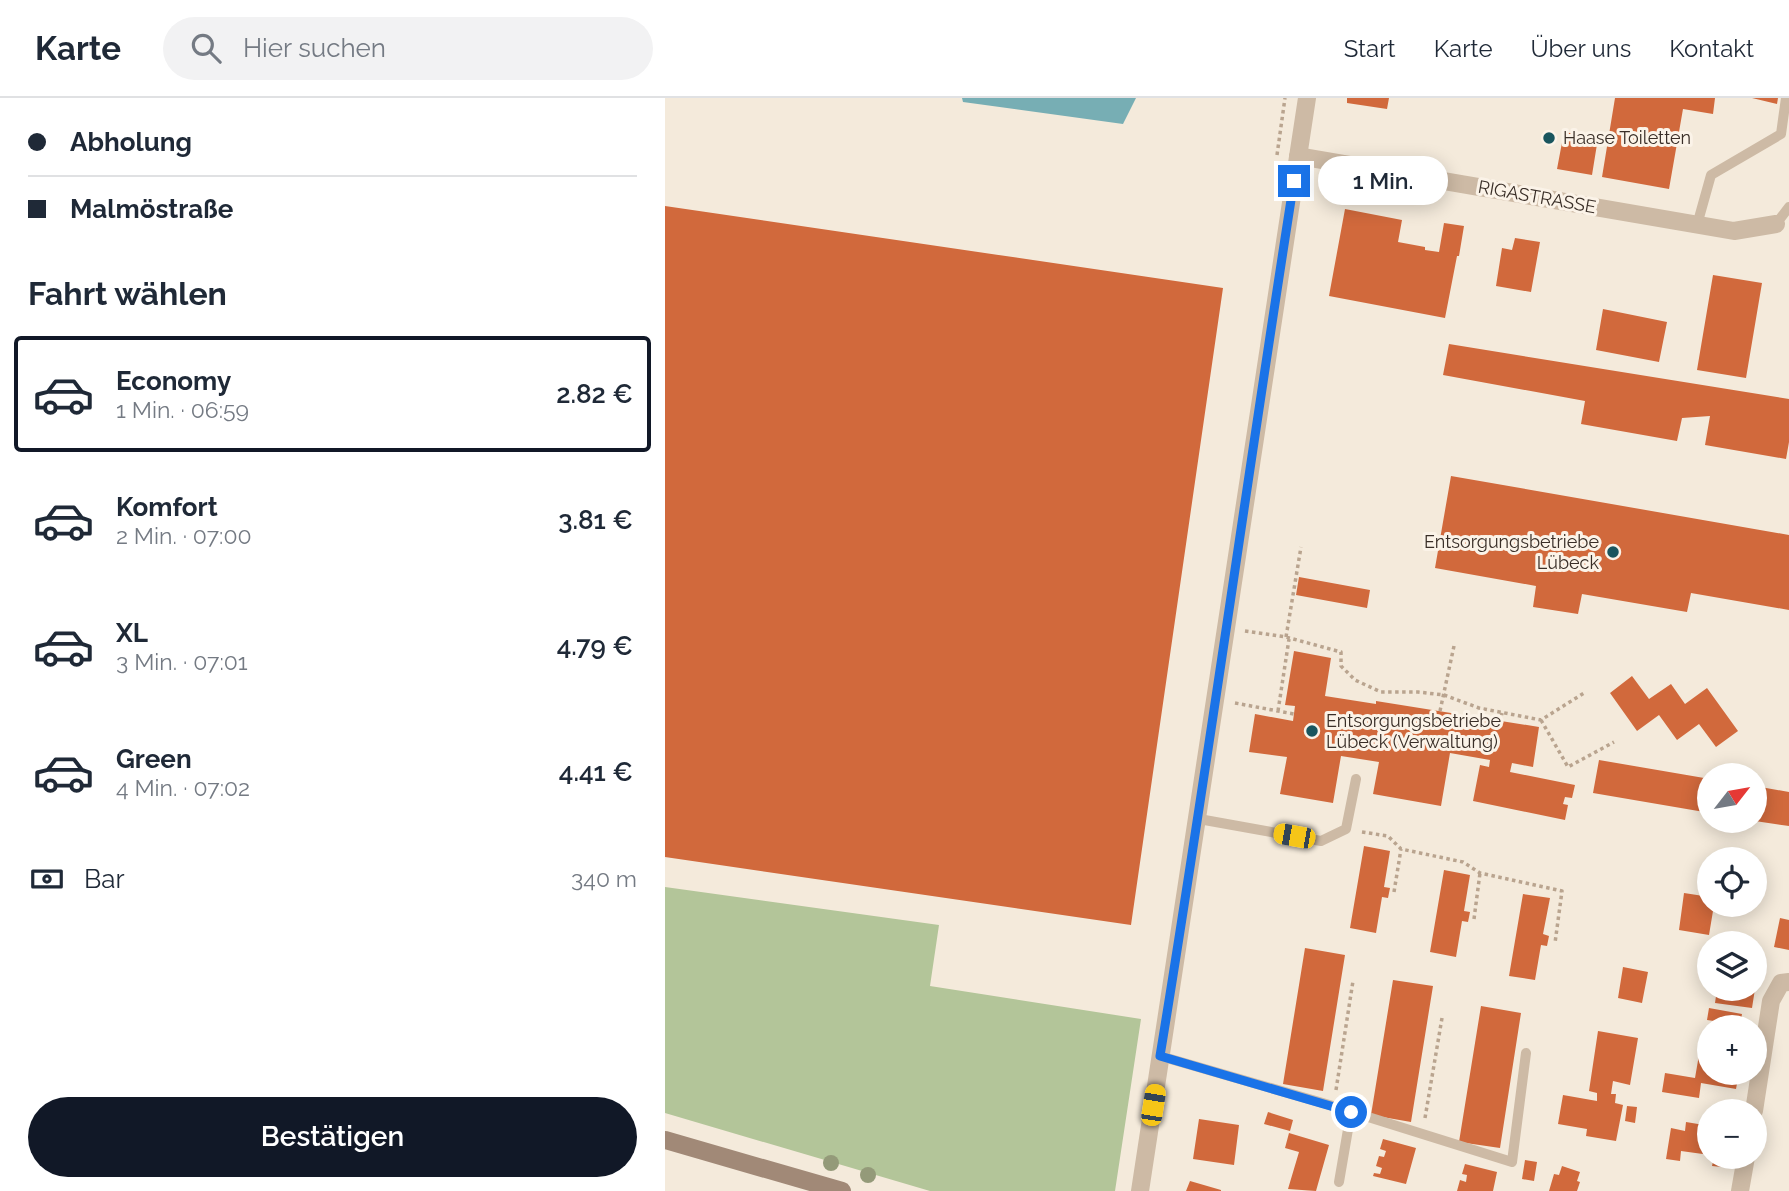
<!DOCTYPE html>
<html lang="de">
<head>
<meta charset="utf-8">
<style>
  body { margin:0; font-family:Raleway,sans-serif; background:#f2f2f3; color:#1f2937; height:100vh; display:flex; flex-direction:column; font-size:26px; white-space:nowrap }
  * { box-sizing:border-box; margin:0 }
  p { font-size:23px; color:#747a83 }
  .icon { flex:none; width:38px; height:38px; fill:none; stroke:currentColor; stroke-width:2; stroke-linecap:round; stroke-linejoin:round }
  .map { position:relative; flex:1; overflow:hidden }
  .sheet { display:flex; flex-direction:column; background:#fff; width:665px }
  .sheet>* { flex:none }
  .top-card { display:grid; align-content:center; height:154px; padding:0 28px; background:#fff }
  .needle { width:46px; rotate:59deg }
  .fabs { position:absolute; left:1032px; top:665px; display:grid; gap:14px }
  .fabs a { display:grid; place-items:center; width:70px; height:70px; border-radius:50%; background:#fff; box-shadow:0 4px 18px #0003; font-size:35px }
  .end { position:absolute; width:32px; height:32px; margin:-16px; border:9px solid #1a73e8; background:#fff; box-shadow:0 0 0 4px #fff }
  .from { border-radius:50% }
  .bubble { position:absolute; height:49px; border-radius:24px; background:#fff; box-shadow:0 4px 18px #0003; font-size:23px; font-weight:600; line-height:49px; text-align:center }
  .car { position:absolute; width:21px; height:42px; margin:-21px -10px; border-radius:9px; box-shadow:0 0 5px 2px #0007; background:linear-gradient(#f5c518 24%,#345 0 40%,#f5c518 0 76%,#345 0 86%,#f5c518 0) }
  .top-card b { display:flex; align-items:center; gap:24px; height:66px; font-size:26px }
  .top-card b+b { border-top:2px solid #e0e1e3 }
  .top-card i { width:18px; height:18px; background:#1f2937 }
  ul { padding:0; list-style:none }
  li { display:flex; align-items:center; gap:21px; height:116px; margin:0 14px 10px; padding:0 14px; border:4px solid transparent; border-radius:7px }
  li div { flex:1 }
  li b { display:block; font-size:26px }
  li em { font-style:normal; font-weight:600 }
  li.active { border-color:#111827 }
  li>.icon { width:63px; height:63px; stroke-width:1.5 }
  h2 { padding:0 28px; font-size:32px; line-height:84px }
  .pay { display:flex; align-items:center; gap:18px; height:77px; padding:0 28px; font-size:26px }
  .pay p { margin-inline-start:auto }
  .cta { display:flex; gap:14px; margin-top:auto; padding:14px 28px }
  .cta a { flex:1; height:80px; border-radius:42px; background:#111827; color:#fff; font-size:28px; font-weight:600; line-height:80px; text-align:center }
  header { display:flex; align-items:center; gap:42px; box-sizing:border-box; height:98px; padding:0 35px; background:#fff; border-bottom:2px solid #e0e1e3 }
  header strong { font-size:33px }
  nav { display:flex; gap:38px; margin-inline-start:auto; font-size:24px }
  .search { width:490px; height:63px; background:#f2f2f3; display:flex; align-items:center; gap:18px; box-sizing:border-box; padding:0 24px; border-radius:38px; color:#747a83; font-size:26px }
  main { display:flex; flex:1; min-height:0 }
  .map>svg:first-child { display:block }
  .green { fill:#b3c599 }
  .water { fill:#77aeb4 }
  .building { fill:#d1693c }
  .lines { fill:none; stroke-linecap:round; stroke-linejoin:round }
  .path { stroke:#b9a48f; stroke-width:3.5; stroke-dasharray:3.5 3.5; stroke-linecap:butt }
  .service { stroke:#cdbaa5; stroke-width:10 }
  .minor { stroke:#cdbaa5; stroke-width:18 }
  .tertiary { stroke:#cdbaa5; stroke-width:18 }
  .secondary { stroke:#a18977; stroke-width:18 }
  .tree { fill:#949a79 }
  .route { stroke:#1a73e8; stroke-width:9 }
  .poi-dot { fill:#19555e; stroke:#fbf3e8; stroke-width:2.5 }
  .labels { text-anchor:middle; stroke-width:6; stroke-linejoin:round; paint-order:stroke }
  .poi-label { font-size:18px; fill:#392e27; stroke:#fbf3e8; text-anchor:start }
  .street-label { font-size:18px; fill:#392e27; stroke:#fbf3e8 }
</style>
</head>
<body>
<header>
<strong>Karte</strong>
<div class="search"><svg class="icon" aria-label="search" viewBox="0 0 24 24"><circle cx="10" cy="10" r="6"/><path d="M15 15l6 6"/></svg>Hier suchen</div>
<nav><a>Start</a><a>Karte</a><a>Über uns</a><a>Kontakt</a></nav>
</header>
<main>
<section class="sheet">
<div class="top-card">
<b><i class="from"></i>Abholung</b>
<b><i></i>Malmöstraße</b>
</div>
<h2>Fahrt wählen</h2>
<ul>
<li class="active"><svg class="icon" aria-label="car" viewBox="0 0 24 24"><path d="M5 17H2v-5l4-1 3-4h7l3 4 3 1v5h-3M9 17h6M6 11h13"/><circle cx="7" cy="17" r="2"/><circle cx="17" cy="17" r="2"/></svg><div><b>Economy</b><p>1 Min. · 06:59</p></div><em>2.82 €</em></li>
<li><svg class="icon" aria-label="car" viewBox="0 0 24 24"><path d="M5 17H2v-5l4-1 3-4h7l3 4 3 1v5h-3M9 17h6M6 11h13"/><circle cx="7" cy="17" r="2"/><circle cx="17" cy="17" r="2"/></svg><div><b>Komfort</b><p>2 Min. · 07:00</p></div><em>3.81 €</em></li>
<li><svg class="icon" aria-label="car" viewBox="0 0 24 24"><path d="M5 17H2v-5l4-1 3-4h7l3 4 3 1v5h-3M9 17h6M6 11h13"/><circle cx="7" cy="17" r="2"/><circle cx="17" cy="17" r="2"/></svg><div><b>XL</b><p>3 Min. · 07:01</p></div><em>4.79 €</em></li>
<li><svg class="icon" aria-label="car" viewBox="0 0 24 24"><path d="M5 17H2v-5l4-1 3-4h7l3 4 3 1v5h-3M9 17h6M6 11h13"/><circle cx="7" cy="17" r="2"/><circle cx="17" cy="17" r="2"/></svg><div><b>Green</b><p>4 Min. · 07:02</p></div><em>4.41 €</em></li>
</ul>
<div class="pay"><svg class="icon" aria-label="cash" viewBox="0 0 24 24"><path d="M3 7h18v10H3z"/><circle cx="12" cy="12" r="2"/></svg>Bar<p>340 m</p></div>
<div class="cta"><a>Bestätigen</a></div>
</section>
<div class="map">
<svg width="1124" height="1093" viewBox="0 0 1124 1093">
  <rect width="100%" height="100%" fill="#f4eadb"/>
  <path class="green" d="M 0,789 L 274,827 L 265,888 L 476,921 L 450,1093 L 265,1093 L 0,1015 Z"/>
  <path class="water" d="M 297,0 L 471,0 L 458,26 L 298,4 Z"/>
  <path class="building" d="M 682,0 L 724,0 L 722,11 L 682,5 Z
    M 950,0 L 1050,0 L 1048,16 L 1018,11 L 1004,91 L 937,79 Z
    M 1087,0 L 1113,0 L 1112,6 Z
    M 899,34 L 933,40 L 927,77 L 892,71 Z
    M 0,108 L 558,190 L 466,827 L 0,759 Z
    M 680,111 L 737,122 L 733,144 L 760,149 L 760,152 L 774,154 L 779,125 L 799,128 L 794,158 L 792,158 L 780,220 L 664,198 Z
    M 850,140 L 875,144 L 866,194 L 831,188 L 837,150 L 847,152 Z
    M 1048,177 L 1097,185 L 1081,280 L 1032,272 Z
    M 938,211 L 1002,224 L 994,264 L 931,252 Z
    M 784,246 L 1124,301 L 1124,344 L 1121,361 L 1040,347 L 1045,318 L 1017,320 L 1012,343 L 916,326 L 920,303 L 778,277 Z
    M 786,378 L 1124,437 L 1124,512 L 1026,495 L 1022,514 L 917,496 L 913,516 L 868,509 L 871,488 L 770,470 Z
    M 634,479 L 705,492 L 702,510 L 631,497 Z
    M 629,553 L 666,560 L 660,598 L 711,606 L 711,603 L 874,629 L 868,669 L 847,665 L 845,674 L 910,687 L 907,700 L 900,699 L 898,706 L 903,707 L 900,722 L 808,703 L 815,667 L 824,669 L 825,662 L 785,655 L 776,708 L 708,696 L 714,664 L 676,658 L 668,705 L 615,696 L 622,659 L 584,654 L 590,616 L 628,623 L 630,608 L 620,607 Z
    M 967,578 L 984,601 L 1006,586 L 1020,606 L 1042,590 L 1073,633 L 1051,649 L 1034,626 L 1012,642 L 994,617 L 972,633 L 945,595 Z
    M 934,662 L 1045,681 L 1045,715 L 928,695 Z
    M 1090,688 L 1124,694 L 1124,728 L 1090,723 Z
    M 699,748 L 725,753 L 719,789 L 725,790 L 723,800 L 717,799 L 711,835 L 685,830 Z
    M 779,772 L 805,777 L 799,813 L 805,814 L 803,824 L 797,823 L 791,859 L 765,854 Z
    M 1019,795 L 1045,799 L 1045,807 L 1049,807 L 1044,837 L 1014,832 Z
    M 858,796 L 885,800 L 878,836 L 884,838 L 882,848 L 876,847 L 870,882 L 844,878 Z
    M 1115,820 L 1124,822 L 1124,852 L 1109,849 Z
    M 640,850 L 680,857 L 658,993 L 618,986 Z
    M 958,869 L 983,874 L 977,905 L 953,900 Z
    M 728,882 L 768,888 L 746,1024 L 706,1017 Z
    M 1052,891 L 1090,891 L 1087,910 L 1050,905 Z
    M 816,908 L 856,915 L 835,1050 L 794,1044 Z
    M 1044,910 L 1077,916 L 1075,927 L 1042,922 Z
    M 933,933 L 973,940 L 965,987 L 948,983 L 946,996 L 951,996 L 950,1005 L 958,1007 L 951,1043 L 921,1038 L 922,1031 L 893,1026 L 898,997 L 932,1003 L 932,995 L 924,993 Z
    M 1035,951 L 1045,953 L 1045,975 L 1074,975 L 1071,991 L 1036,985 L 1034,1000 L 997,994 L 1000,975 L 1030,980 Z
    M 962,1008 L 972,1009 L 970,1025 L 960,1023 Z
    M 603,1014 L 628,1022 L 625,1033 L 599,1026 Z
    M 534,1021 L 574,1027 L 569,1067 L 528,1061 Z
    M 1021,1024 L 1045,1028 L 1045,1057 L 1016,1053 L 1015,1063 L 1001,1061 L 1006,1030 L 1020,1033 Z
    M 624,1035 L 664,1047 L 651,1093 L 623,1091 L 634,1054 L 620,1050 Z
    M 718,1041 L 751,1050 L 741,1086 L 708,1078 L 709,1075 L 715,1076 L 717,1070 L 711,1068 L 714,1058 L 719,1059 L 721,1053 L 715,1051 Z
    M 1049,1059 L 1059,1059 L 1057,1069 L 1047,1068 Z
    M 860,1062 L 872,1064 L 869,1083 L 857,1081 Z
    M 800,1066 L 832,1074 L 828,1093 L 792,1093 L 795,1082 L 801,1084 L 802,1077 L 797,1076 Z
    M 897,1068 L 915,1074 L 912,1083 L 915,1084 L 912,1093 L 884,1093 L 889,1076 L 894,1077 Z
    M 525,1083 L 556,1092 L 556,1093 L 521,1093 Z"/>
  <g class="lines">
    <path class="path" d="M 612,57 L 620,0
      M 580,533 L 621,539 L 676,554 L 676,568 L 690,582 L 716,594 L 753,594 L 779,597 L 814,610 L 876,622 L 919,595
      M 621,539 L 636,449
      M 570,605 L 629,616
      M 613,613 L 624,541
      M 775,613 L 789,548
      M 876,622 L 903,669 L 949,644
      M 835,624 L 837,615
      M 697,734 L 723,738 L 736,751 L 798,764 L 815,775 L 897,793 L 890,845
      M 729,794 L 736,751
      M 809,821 L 815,775
      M 671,992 L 688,883
      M 760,1020 L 777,920"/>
    <path class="service" d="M 1111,126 L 1124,109
      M 1032,127 L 1046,77 L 1116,36 L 1121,0
      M 534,721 L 656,743 L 681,731 L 691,681
      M 495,958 L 668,1008 L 847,1064 L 861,955
      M 674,1084 L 686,1014"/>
    <path class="minor" d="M 633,58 L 1069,133 L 1111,126
      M 1089,1013 L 1106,903 L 1116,885 L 1124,884
      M 1075,1093 L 1081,1059"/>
    <path class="tertiary" d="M 475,1093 L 642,0"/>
    <path class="secondary" d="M 0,1042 L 177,1093"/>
  </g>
  <g class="tree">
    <circle cx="166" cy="1065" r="8"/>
    <circle cx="203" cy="1077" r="8"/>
  </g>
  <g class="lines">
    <path class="route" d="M 629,83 C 583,374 543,667 495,958 L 686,1014"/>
  </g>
  <g class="poi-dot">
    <circle cx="884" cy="40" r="7"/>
    <circle cx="948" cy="454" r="7"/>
    <circle cx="647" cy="633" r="7"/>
  </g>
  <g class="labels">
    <g class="poi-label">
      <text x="898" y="46">Haase Toiletten</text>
      <text x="934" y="450" text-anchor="end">Entsorgungsbetriebe<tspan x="934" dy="21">Lübeck</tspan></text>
      <text x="661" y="629">Entsorgungsbetriebe<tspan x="661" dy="21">Lübeck (Verwaltung)</tspan></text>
    </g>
    <g class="street-label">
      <text transform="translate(872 99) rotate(10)" y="6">RIGASTRASSE</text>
    </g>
  </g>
</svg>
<div class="fabs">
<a><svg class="needle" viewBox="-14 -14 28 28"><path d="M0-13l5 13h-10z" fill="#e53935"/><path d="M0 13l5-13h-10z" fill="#747a83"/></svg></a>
<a><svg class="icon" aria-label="locate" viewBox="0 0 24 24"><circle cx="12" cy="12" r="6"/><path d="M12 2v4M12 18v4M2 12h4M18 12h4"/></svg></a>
<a><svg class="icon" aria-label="layers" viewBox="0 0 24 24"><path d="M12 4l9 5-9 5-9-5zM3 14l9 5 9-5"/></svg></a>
<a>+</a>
<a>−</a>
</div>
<i class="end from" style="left:686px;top:1014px"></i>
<i class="end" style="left:629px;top:83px"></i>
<div class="bubble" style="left:653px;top:58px;width:130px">1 Min.</div>
<i class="car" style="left:629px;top:738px;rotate:280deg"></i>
<i class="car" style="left:488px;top:1007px;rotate:9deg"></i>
</div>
</main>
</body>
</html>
